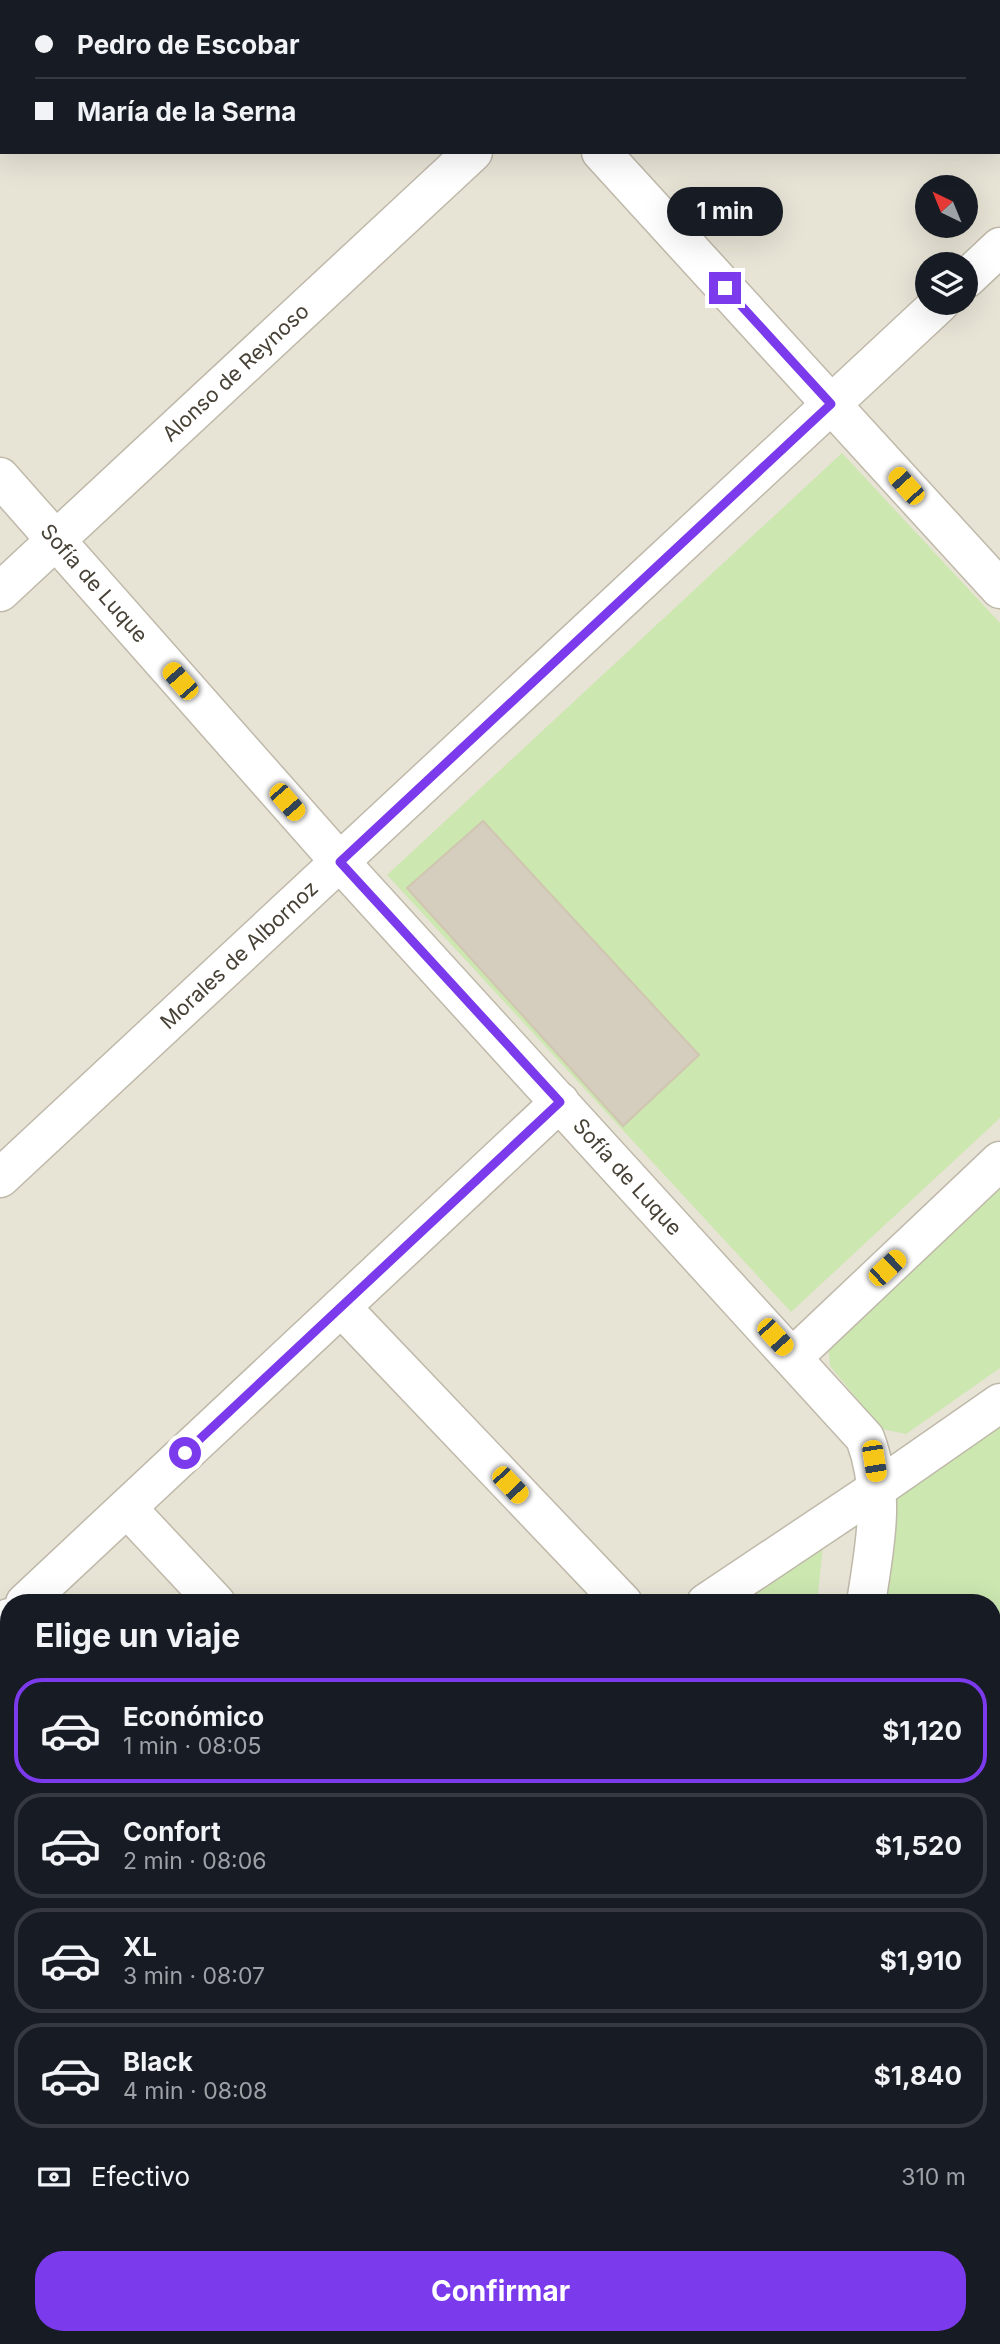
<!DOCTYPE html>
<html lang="es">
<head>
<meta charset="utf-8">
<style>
  body { margin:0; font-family:Inter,sans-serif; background:#20242c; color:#f1f3f6; height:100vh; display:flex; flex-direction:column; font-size:26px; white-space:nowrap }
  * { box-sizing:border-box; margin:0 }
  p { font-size:23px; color:#9ea1a6 }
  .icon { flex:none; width:38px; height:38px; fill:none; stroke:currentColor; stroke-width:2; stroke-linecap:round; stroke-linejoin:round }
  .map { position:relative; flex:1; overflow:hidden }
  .sheet { position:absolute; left:0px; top:1594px; width:1001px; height:751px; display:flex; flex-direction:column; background:#171b24; border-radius:28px 28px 0 0; box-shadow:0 7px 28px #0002 }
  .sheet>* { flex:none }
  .banner { position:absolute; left:0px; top:0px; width:1001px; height:154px; box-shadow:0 7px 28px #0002; display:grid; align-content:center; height:154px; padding:0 35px; background:#171b24 }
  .needle { width:46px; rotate:317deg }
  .buttons { position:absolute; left:915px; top:175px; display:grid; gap:14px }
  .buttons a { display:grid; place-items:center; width:63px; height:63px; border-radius:50%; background:#171b24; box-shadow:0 7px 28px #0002; font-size:35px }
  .end { position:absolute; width:32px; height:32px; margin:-16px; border:9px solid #7c3aed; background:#fff; box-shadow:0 0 0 4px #fff }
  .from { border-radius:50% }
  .bubble { position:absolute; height:49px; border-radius:24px; background:#171b24; box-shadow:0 7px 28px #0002; font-size:23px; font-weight:700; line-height:49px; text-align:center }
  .car { position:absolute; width:21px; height:42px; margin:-21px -10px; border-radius:9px; box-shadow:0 0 5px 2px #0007; background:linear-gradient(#f5c518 24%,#345 0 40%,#f5c518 0 76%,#345 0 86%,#f5c518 0) }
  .banner b { display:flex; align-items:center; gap:24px; height:66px; font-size:26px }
  .banner b+b { border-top:2px solid #363941 }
  .banner i { width:18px; height:18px; background:#f1f3f6 }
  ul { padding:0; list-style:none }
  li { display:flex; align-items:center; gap:21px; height:105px; margin:0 14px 10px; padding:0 21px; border:4px solid #363941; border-radius:28px }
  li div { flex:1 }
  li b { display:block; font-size:26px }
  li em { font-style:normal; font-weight:700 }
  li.on { border-color:#7c3aed }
  li>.icon { width:63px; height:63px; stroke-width:1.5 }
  h2 { padding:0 35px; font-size:32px; line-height:84px }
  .pay { display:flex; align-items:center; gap:18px; height:77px; padding:0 35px; font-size:26px }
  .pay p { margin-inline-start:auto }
  .cta { display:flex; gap:14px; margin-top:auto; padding:14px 35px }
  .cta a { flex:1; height:80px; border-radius:28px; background:#7c3aed; color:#fff; font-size:28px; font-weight:700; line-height:80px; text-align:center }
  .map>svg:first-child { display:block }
  .residential { fill:#e7e3d5; fill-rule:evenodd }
  .green { fill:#cce7b0 }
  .building { fill:#d5cdbd; stroke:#d0c5b0; stroke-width:2 }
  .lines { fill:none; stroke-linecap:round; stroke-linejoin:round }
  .street-casing { stroke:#bfb9aa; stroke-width:41 }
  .street { stroke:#fff; stroke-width:38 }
  .route { stroke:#7c3aed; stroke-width:9 }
  .labels { text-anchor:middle; stroke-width:5; stroke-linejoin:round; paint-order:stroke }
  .street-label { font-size:21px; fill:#474136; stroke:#fff }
</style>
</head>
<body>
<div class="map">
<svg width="1000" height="2344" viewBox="0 0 1000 2344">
  <rect width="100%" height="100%" fill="#f3f0e7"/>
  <path class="residential" d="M 122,0 L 1000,0 L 1000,2344 L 0,2344 L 0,111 L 2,110 L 2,152 L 999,152 L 999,2 L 120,2 ZM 928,187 L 966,187 L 966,226 L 928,226 ZM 928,264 L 966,264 L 966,303 L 928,303 ZM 9,1603 L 992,1603 L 992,2336 L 9,2336 Z"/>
  <path class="green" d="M 842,453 L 1000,623 L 1000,1118 L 791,1312 L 387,875 Z
    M 1000,1170 L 1000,1368 L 906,1434 L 882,1429 L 830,1366 L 827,1333 Z
    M 1000,1410 L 1000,1732 L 992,1730 L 992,1603 L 877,1603 L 896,1484 Z
    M 823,1546 L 817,1603 L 741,1603 Z
    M 0,1865 L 9,1875 L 9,2052 L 0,2058 Z"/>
  <path class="building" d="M 483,821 L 699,1055 L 623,1126 L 407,888 Z"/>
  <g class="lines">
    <g class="street-casing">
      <g id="street">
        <path d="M 463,0 L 464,2"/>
        <path d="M 71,2 L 73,0"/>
        <path d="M 634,2 L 636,0"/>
        <path d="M 0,67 L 2,66"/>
        <path d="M 601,152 L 1000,589"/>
        <path d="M 966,279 L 1000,247"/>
        <path id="s1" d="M 0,477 L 340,862 L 865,1438 C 886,1494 875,1545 866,1603"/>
        <path id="s2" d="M 0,592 L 473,152"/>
        <path id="s3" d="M 0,1178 L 940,303"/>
        <path d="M 341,1307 L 623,1603"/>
        <path d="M 793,1357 L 1000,1161"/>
        <path d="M 127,1508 L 216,1603"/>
        <path d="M 25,1603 L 560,1102"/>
        <path d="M 706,1603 L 878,1488 L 1000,1403"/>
        <path d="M 0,1626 L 9,1618"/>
        <path d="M 992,1746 L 1000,1747"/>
        <path d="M 0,1809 L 9,1819"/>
        <path d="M 992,2047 L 1000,2048"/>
        <path d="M 0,2074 L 9,2068"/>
        <path d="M 0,2163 L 9,2176"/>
        <path d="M 96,2336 L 101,2344"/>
        <path d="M 900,2336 L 953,2344"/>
        <path d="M 756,2344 L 758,2336"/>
      </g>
    </g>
    <use href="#street" class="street"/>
  </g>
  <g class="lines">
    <path class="route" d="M 185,1453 L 560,1102 L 340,862 L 831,404 L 725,288"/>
  </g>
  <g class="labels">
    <g class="street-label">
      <text dy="7" stroke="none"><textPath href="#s2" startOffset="322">Alonso de Reynoso</textPath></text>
      <text dy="7" stroke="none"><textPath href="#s1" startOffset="142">Sofía de Luque</textPath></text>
      <text dy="7" stroke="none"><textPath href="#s3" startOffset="327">Morales de Albornoz</textPath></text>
      <text dy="7" stroke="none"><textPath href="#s1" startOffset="940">Sofía de Luque</textPath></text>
    </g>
  </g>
</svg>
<div class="buttons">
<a><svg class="needle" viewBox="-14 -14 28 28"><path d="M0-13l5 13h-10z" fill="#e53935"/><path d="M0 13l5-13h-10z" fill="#9ea1a6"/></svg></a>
<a><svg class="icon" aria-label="layers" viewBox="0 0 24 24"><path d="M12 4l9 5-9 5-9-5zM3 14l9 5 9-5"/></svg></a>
</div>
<i class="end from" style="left:185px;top:1453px"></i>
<i class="end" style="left:725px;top:288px"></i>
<div class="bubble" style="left:667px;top:187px;width:116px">1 min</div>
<i class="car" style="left:906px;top:486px;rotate:318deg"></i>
<i class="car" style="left:180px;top:681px;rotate:319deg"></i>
<i class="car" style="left:287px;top:802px;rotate:139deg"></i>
<i class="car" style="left:887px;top:1268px;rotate:47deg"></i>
<i class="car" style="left:775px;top:1337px;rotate:138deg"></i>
<i class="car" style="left:874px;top:1461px;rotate:171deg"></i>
<i class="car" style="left:510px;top:1485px;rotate:137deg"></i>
<div class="banner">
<b><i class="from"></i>Pedro de Escobar</b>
<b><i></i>María de la Serna</b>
</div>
<section class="sheet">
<h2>Elige un viaje</h2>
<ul>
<li class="on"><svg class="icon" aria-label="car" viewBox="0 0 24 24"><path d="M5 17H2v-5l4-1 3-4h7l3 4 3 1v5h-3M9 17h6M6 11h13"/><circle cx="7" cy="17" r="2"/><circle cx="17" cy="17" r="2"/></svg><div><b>Económico</b><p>1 min · 08:05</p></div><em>$1,120</em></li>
<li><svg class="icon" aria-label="car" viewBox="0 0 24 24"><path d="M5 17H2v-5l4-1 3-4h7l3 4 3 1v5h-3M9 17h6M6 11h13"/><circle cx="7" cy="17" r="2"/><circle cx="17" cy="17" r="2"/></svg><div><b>Confort</b><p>2 min · 08:06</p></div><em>$1,520</em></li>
<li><svg class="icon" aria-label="car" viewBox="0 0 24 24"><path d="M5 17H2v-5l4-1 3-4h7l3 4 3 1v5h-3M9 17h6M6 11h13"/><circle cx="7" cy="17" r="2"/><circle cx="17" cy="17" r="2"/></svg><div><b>XL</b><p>3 min · 08:07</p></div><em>$1,910</em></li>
<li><svg class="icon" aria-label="car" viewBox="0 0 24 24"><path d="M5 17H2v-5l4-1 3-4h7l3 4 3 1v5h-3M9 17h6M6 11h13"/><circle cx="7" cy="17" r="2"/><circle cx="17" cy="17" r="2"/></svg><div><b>Black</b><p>4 min · 08:08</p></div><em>$1,840</em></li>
</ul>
<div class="pay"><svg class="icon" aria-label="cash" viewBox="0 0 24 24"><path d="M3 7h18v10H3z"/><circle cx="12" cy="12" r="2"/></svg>Efectivo<p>310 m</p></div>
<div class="cta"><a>Confirmar</a></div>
</section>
</div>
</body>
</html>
